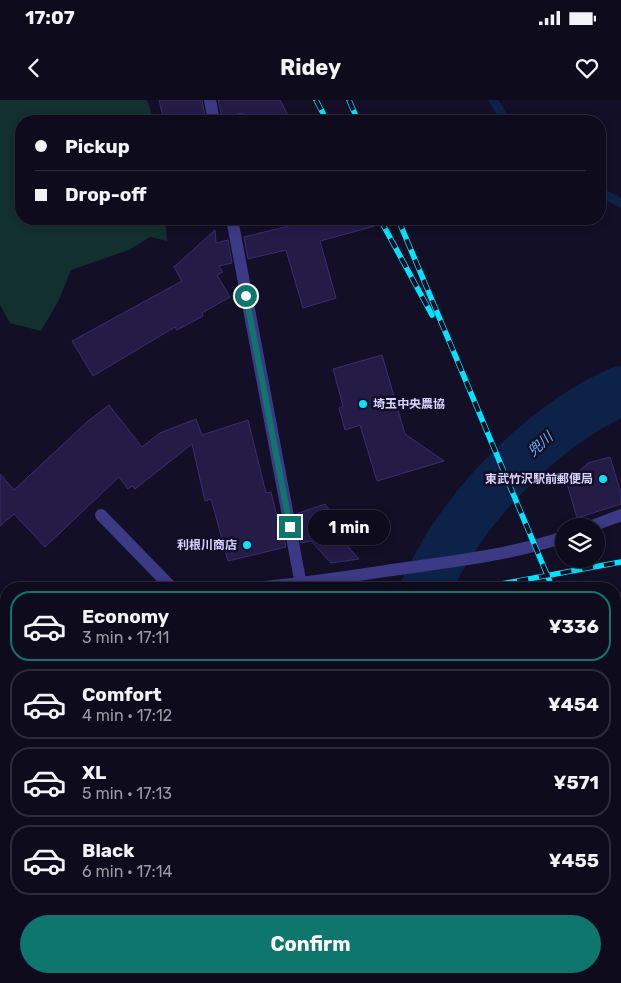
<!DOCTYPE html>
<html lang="en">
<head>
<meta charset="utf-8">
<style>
  body { margin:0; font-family:Rubik,"Noto Sans JP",sans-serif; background:#1c1929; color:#f1f3f6; height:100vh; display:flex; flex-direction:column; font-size:19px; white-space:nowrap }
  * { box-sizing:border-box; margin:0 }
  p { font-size:16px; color:#9b9ba3 }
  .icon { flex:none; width:28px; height:28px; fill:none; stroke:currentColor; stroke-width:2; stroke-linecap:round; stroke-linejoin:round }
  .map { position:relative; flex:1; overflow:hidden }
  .details { position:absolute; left:0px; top:482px; width:621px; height:401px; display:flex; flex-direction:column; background:#0e0b1c; border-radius:20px 20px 0 0; box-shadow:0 2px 8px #0003,0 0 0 1px #2e2b3b }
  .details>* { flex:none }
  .top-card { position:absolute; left:15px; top:15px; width:591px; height:110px; border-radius:20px; box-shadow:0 2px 8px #0003,0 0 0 1px #2e2b3b; display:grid; align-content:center; height:110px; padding:0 20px; background:#0e0b1c }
  .tools { position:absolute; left:555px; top:418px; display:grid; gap:10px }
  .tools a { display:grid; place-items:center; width:50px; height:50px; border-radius:50%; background:#0e0b1c; box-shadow:0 2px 8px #0003,0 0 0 1px #2e2b3b; font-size:25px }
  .end { position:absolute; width:22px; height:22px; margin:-11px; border:6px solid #0f766e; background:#fff; box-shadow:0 0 0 2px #fff }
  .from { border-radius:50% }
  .bubble { position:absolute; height:35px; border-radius:18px; background:#0e0b1c; box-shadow:0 2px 8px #0003,0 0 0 1px #2e2b3b; font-size:16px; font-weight:700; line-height:35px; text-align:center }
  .top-card b { display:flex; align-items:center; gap:18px; height:48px; font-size:19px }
  .top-card b+b { border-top:1px solid #2e2b3b }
  .top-card i { width:12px; height:12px; background:#f1f3f6 }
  ul { padding:9px 0 0; list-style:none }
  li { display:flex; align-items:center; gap:15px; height:70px; margin:0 10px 8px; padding:0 10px; border:2px solid #2e2b3b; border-radius:20px }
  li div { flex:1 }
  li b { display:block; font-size:19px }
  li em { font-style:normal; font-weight:700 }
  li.selected { border-color:#0f766e }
  li>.icon { width:45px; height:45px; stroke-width:1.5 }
  .primary-button { display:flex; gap:10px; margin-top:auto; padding:10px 20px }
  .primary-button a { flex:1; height:58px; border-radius:30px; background:#0f766e; color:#fff; font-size:20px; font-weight:700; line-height:58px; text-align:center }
  .status { display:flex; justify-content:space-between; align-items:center; height:35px; padding:0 25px; background:#0e0b1c; direction:ltr }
  .status svg { height:14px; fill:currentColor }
  header { display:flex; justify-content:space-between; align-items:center; height:65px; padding:0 20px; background:#0e0b1c; font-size:22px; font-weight:700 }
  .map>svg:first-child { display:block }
  .green { fill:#12302f }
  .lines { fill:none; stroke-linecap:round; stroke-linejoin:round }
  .stream { stroke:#0c2248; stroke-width:9 }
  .river { stroke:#0c2248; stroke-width:50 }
  .building { fill:#241b47; stroke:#3b2d73 }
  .lane { stroke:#3d3a85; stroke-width:12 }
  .street { stroke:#3d3a85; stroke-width:12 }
  .rail-casing { stroke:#00e5ff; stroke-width:5.5 }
  .rail { stroke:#130f26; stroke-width:4; stroke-dasharray:11; stroke-linecap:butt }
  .route { stroke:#0f766e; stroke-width:6 }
  .poi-dot { fill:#00e5ff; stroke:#130f26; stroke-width:2 }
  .labels { text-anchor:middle; stroke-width:5; stroke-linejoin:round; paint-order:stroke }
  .poi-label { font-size:12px; font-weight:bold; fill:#d9d4ff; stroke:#130f26; text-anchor:end }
  .water-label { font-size:14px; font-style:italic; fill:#62b6ff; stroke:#130f26 }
</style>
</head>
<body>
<div class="status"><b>17:07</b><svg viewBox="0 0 49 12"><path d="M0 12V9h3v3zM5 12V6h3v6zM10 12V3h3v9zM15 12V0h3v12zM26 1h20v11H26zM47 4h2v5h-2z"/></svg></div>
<header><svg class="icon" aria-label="back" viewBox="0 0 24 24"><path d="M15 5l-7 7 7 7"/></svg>Ridey<svg class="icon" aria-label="heart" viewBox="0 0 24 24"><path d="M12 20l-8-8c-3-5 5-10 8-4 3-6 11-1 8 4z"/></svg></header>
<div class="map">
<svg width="621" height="883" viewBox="0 0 621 883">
  <rect width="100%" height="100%" fill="#130f26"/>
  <path class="green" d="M 0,0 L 147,0 L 154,21 L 21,21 L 21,119 L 165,119 L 167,141 L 150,137 L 129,150 L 71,170 L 59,200 L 41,231 L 10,223 L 0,205 Z"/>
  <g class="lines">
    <path class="stream" d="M 493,0 L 506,21
      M 600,92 L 621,103"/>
    <path class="river" d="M 425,489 C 434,472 442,454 453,439 C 491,381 557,318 621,291
      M 501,883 L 502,878"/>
  </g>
  <path class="building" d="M 159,0 L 202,0 L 206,21 L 164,21 Z
    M 218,0 L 280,0 L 291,21 L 244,21 L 243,13 L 222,17 Z
    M 317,119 L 374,119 L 375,126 L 320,141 L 336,198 L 303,208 L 286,150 L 248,159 L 244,137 Z
    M 215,130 L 216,143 L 228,140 L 232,163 L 219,166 L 223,172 L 217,175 L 230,197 L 202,213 L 203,216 L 177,230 L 175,227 L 93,276 L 72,241 L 182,181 L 174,167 Z
    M 382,255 L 405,334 L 444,361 L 377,381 L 360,325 L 345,330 L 339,308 L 343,306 L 333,269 Z
    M 109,305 L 142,347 L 160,333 L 196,319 L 202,335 L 248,320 L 266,393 L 271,392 L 278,421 L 280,420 L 286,447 L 228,461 L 211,399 L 205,401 L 192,344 L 135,389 L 132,386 L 128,389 L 119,377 L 45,447 L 14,414 L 0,426 L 0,374 L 14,390 L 87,322 Z
    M 610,357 L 621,393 L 621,404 L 577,418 L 566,380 L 572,378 L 588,363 Z
    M 325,404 L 338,422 L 331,428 L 359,459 L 331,463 L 311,441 L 301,443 L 296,414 Z"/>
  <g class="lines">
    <path class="lane" d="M 101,415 L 173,489"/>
    <path class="street" d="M 210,0 L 214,21
      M 232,119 L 301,485
      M 592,426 L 621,415
      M 243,489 C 295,485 346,477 399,469 C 455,461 509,455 564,437
      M 0,508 L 6,507
      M 615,688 L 621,697
      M 615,866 L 621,862
      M 222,883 L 223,878
      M 589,883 L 598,878"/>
    <g class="rail-casing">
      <path id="rail" d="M 316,0 L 327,21
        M 349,0 L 358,21
        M 380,119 L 432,215
        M 398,119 L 553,489
        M 474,489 L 621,462
        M 0,594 L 6,592
        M 615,612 L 621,622"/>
    </g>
    <use href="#rail" class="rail"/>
  </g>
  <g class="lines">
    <path class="route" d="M 246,196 L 290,427"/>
  </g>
  <g class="poi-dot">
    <circle cx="363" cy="304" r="5"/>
    <circle cx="603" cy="379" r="5"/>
    <circle cx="247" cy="445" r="5"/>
  </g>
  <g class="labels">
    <g class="poi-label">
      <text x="373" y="308" text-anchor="start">埼玉中央農協</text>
      <text x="593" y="383">東武竹沢駅前郵便局</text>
      <text x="237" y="449">利根川商店</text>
    </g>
    <g class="water-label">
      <text transform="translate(540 344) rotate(-42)" y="5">兜川</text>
    </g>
  </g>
</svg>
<div class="tools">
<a><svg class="icon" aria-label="layers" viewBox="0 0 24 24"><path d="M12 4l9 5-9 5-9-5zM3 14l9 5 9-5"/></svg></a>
</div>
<i class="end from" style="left:246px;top:196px"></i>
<i class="end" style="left:290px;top:427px"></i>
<div class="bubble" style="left:308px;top:410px;width:82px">1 min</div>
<div class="top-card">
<b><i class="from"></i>Pickup</b>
<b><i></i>Drop-off</b>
</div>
<section class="details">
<ul>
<li class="selected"><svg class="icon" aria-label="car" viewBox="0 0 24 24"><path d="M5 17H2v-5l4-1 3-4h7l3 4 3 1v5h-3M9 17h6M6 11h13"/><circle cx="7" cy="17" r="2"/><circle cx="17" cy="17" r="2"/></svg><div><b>Economy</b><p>3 min · 17:11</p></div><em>¥336</em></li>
<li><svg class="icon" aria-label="car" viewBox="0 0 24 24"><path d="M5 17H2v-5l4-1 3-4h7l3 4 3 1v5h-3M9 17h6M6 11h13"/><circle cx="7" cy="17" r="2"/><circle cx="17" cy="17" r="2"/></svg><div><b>Comfort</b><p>4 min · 17:12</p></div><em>¥454</em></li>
<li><svg class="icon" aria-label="car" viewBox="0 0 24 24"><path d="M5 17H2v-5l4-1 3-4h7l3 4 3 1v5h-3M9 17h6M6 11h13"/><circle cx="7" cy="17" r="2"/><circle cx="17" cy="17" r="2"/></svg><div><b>XL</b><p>5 min · 17:13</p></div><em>¥571</em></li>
<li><svg class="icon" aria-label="car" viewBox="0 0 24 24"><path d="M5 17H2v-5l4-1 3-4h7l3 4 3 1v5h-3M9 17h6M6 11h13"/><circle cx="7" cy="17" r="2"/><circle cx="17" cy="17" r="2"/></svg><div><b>Black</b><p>6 min · 17:14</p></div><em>¥455</em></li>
</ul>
<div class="primary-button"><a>Confirm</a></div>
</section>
</div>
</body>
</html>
